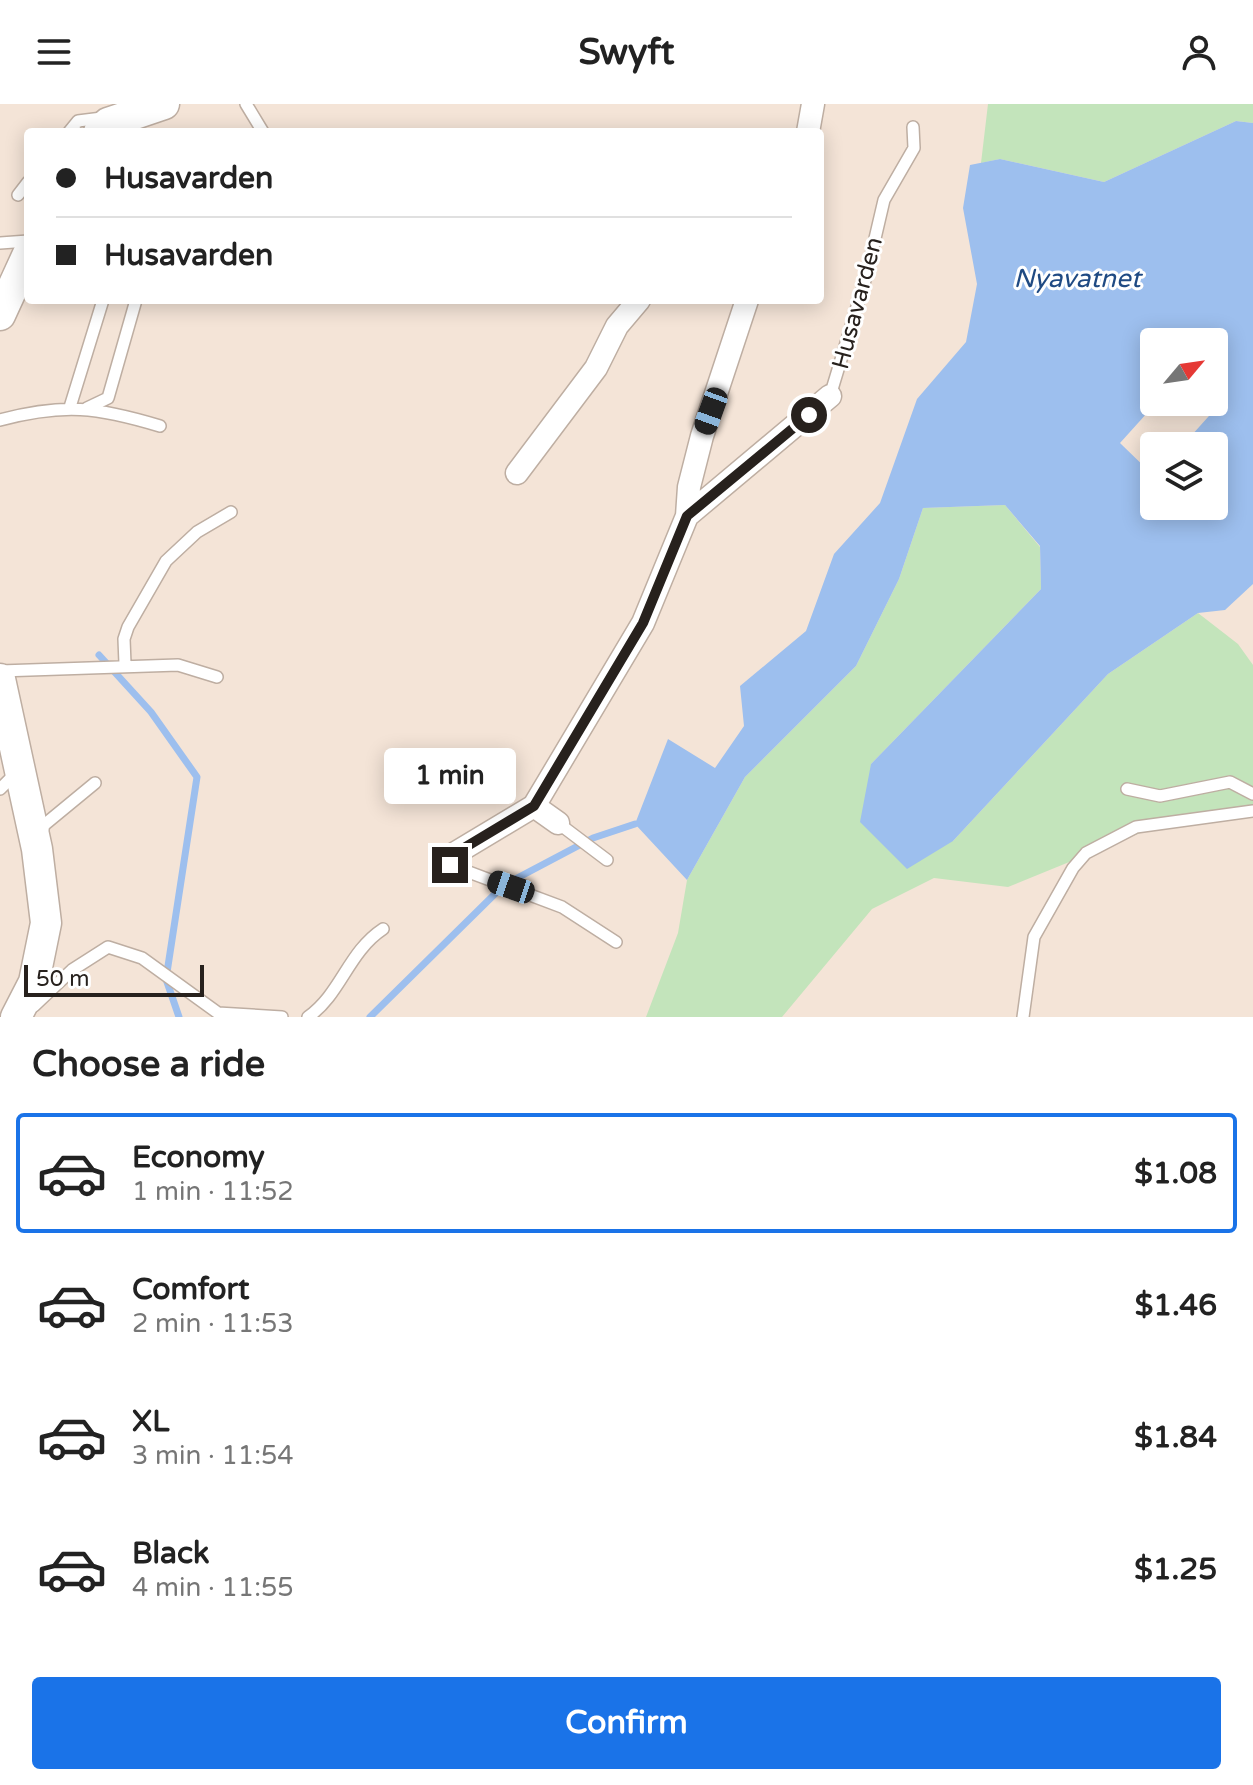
<!DOCTYPE html>
<html lang="en">
<head>
<meta charset="utf-8">
<style>
  body { margin:0; font-family:"Varela Round",sans-serif; background:#f2f2f2; color:#222; height:100vh; display:flex; flex-direction:column; font-size:30px; white-space:nowrap }
  * { box-sizing:border-box; margin:0 }
  p { font-size:26px; color:#767676 }
  .icon { flex:none; width:44px; height:44px; fill:none; stroke:currentColor; stroke-width:2; stroke-linecap:round; stroke-linejoin:round }
  .map { position:relative; height:913px; overflow:hidden }
  .details { display:flex; flex-direction:column; background:#fff; flex:1 }
  .details>* { flex:none }
  .banner { position:absolute; left:24px; top:24px; width:800px; height:176px; border-radius:8px; box-shadow:0 4px 20px #0003; display:grid; align-content:center; height:176px; padding:0 32px; background:#fff }
  .needle { width:52px; rotate:61deg }
  .fabs { position:absolute; left:1140px; top:224px; display:grid; gap:16px }
  .fabs a { display:grid; place-items:center; width:88px; height:88px; border-radius:8px; background:#fff; box-shadow:0 4px 20px #0003; font-size:40px }
  .scale { position:absolute; left:24px; bottom:20px; width:180px; box-sizing:border-box; padding-left:8px; border:4px solid #27211d; border-top:0; font-size:22px; line-height:28px; white-space:nowrap; color:#27211d; -webkit-text-stroke:6px #fff; paint-order:stroke }
  .end { position:absolute; width:36px; height:36px; margin:-18px; border:10px solid #27211d; background:#fff; box-shadow:0 0 0 4px #fff }
  .from { border-radius:50% }
  .bubble { position:absolute; height:56px; border-radius:8px; background:#fff; box-shadow:0 4px 20px #0003; font-size:26px; font-weight:700; line-height:56px; text-align:center }
  .car { position:absolute; width:24px; height:48px; margin:-24px -12px; border-radius:10px; box-shadow:0 0 6px 2px #0007; background:linear-gradient(#222 24%,#8ab4d8 0 40%,#222 0 76%,#8ab4d8 0 86%,#222 0) }
  .banner b { display:flex; align-items:center; gap:28px; height:76px; font-size:30px }
  .banner b+b { border-top:2px solid #e0e0e0 }
  .banner i { width:20px; height:20px; background:#222 }
  ul { padding:0; list-style:none }
  li { display:flex; align-items:center; gap:24px; height:120px; margin:0 16px 12px; padding:0 16px; border:4px solid transparent; border-radius:8px }
  li div { flex:1 }
  li b { display:block; font-size:30px }
  li em { font-style:normal; font-weight:700 }
  li.active { border-color:#1a73e8 }
  li>.icon { width:72px; height:72px; stroke-width:1.5 }
  h2 { padding:0 32px; font-size:36px; line-height:96px }
  .cta { display:flex; gap:16px; margin-top:auto; padding:16px 32px }
  .cta a { flex:1; height:92px; border-radius:8px; background:#1a73e8; color:#fff; font-size:32px; font-weight:700; line-height:92px; text-align:center }
  header { display:flex; justify-content:space-between; align-items:center; height:104px; padding:0 32px; background:#fff; font-size:36px; font-weight:700 }
  .map>svg:first-child { display:block }
  .green { fill:#c3e4bb }
  .water { fill:#9dbfee; fill-rule:evenodd }
  .lines { fill:none; stroke-linecap:round; stroke-linejoin:round }
  .stream { stroke:#9dbfee; stroke-width:7 }
  .lane-casing { stroke:#beaea2; stroke-width:14 }
  .street-casing { stroke:#beaea2; stroke-width:25 }
  .secondary-casing { stroke:#beaea2; stroke-width:33 }
  .lane { stroke:#fff; stroke-width:11 }
  .street { stroke:#fff; stroke-width:22 }
  .secondary { stroke:#fff; stroke-width:30 }
  .route { stroke:#27211d; stroke-width:10 }
  .labels { text-anchor:middle; stroke-width:6; stroke-linejoin:round; paint-order:stroke }
  .street-label { font-size:24px; fill:#27211d; stroke:#fff }
  .water-label { font-size:26px; font-style:italic; fill:#1f4a83; stroke:#fff }
</style>
</head>
<body>
<header><svg class="icon" aria-label="menu" viewBox="0 0 24 24"><path d="M4 6h16M4 12h16M4 18h16"/></svg>Swyft<svg class="icon" aria-label="person" viewBox="0 0 24 24"><circle cx="12" cy="8" r="4"/><path d="M4 21q1-7 8-7t8 7"/></svg></header>
<div class="map">
<svg width="1253" height="913" viewBox="0 0 1253 913">
  <rect width="100%" height="100%" fill="#f4e4d7"/>
  <path class="green" d="M 988,0 L 1253,0 L 1253,19 L 1236,17 L 1104,78 L 1000,55 L 981,59 Z
    M 1005,401 L 1040,443 L 1041,485 L 871,660 L 953,737 L 1108,570 L 1198,509 L 1238,540 L 1253,561 L 1253,702 L 1177,714 L 1008,783 L 934,774 L 872,805 L 782,913 L 646,913 L 678,829 L 687,776 L 745,673 L 856,562 L 899,475 L 923,404 Z"/>
  <path class="water" d="M 1236,17 L 1253,19 L 1253,480 L 1225,506 L 1198,509 L 1108,570 L 953,737 L 907,765 L 860,718 L 871,660 L 1041,485 L 1040,442 L 1005,401 L 923,404 L 899,475 L 856,562 L 745,673 L 687,776 L 635,720 L 668,635 L 715,664 L 744,622 L 740,582 L 806,527 L 834,450 L 880,399 L 917,295 L 966,238 L 977,180 L 963,104 L 970,61 L 1000,55 L 1104,78 ZM 1154,238 L 1214,238 L 1214,290 L 1226,293 L 1182,342 L 1214,342 L 1214,402 L 1154,402 L 1154,372 L 1120,339 L 1157,298 L 1154,298 Z"/>
  <g class="lines">
    <path class="stream" d="M 99,551 L 151,608 L 197,673 L 166,875 L 179,913
      M 370,913 L 504,781 L 593,734 L 635,720"/>
    <g class="lane-casing">
      <path id="lane" d="M 246,0 L 263,28
        M 69,28 L 78,17 L 102,14
        M 18,91 L 28,78
        M 0,139 L 28,137
        M 830,292 L 866,173 L 884,96 L 914,44 L 913,23
        M 70,303 L 103,196
        M 87,304 L 108,294 L 136,196
        M 0,316 C 64,299 97,303 160,322
        M 125,560 L 124,535 L 128,523 L 166,457 L 197,428 L 231,408
        M 0,567 L 178,561 L 217,573
        M 0,685 L 16,669
        M 1127,685 L 1160,692 L 1230,678 L 1253,690
        M 558,719 L 607,756
        M 42,729 L 44,721 L 95,679
        M 450,761 L 562,803 L 616,838
        M 34,902 L 72,866 L 108,843 L 142,854 L 218,909 L 282,913
        M 308,913 C 341,890 348,848 383,825
        M 1023,913 L 1034,833 L 1073,764 L 1086,749 L 1136,723 L 1253,707"/>
    </g>
    <g class="street-casing">
      <path id="street" d="M 808,28 L 813,0
        M 517,369 L 596,264 L 617,222 L 639,196
        M 687,412 L 830,292
        M 534,702 L 558,719
        M 450,761 L 449,753 L 534,702 L 643,519 L 687,412 L 689,383 L 702,332 L 747,196"/>
    </g>
    <g class="secondary-casing">
      <path id="secondary" d="M 99,28 L 108,19 L 164,0
        M 0,211 L 28,150
        M 0,575 L 37,745 L 46,819 L 34,878 L 16,913"/>
    </g>
    <use href="#lane" class="lane"/>
    <use href="#street" class="street"/>
    <use href="#secondary" class="secondary"/>
  </g>
  <g class="lines">
    <path class="route" d="M 450,761 L 449,753 L 534,702 L 643,519 L 687,412 L 809,311"/>
  </g>
  <g class="labels">
    <g class="street-label">
      <text transform="translate(857 199) rotate(-75)" y="8">Husavarden</text>
    </g>
    <g class="water-label">
      <text x="1077" y="183">Nyavatnet</text>
    </g>
  </g>
</svg>
<div class="fabs">
<a><svg class="needle" viewBox="-14 -14 28 28"><path d="M0-13l5 13h-10z" fill="#e53935"/><path d="M0 13l5-13h-10z" fill="#767676"/></svg></a>
<a><svg class="icon" aria-label="layers" viewBox="0 0 24 24"><path d="M12 4l9 5-9 5-9-5zM3 14l9 5 9-5"/></svg></a>
</div>
<div class="scale">50 m</div>
<i class="end from" style="left:809px;top:311px"></i>
<i class="end" style="left:450px;top:761px"></i>
<div class="bubble" style="left:384px;top:644px;width:132px">1 min</div>
<i class="car" style="left:711px;top:307px;rotate:200deg"></i>
<i class="car" style="left:511px;top:783px;rotate:289deg"></i>
<div class="banner">
<b><i class="from"></i>Husavarden</b>
<b><i></i>Husavarden</b>
</div>
</div>
<section class="details">
<h2>Choose a ride</h2>
<ul>
<li class="active"><svg class="icon" aria-label="car" viewBox="0 0 24 24"><path d="M5 17H2v-5l4-1 3-4h7l3 4 3 1v5h-3M9 17h6M6 11h13"/><circle cx="7" cy="17" r="2"/><circle cx="17" cy="17" r="2"/></svg><div><b>Economy</b><p>1 min · 11:52</p></div><em>$1.08</em></li>
<li><svg class="icon" aria-label="car" viewBox="0 0 24 24"><path d="M5 17H2v-5l4-1 3-4h7l3 4 3 1v5h-3M9 17h6M6 11h13"/><circle cx="7" cy="17" r="2"/><circle cx="17" cy="17" r="2"/></svg><div><b>Comfort</b><p>2 min · 11:53</p></div><em>$1.46</em></li>
<li><svg class="icon" aria-label="car" viewBox="0 0 24 24"><path d="M5 17H2v-5l4-1 3-4h7l3 4 3 1v5h-3M9 17h6M6 11h13"/><circle cx="7" cy="17" r="2"/><circle cx="17" cy="17" r="2"/></svg><div><b>XL</b><p>3 min · 11:54</p></div><em>$1.84</em></li>
<li><svg class="icon" aria-label="car" viewBox="0 0 24 24"><path d="M5 17H2v-5l4-1 3-4h7l3 4 3 1v5h-3M9 17h6M6 11h13"/><circle cx="7" cy="17" r="2"/><circle cx="17" cy="17" r="2"/></svg><div><b>Black</b><p>4 min · 11:55</p></div><em>$1.25</em></li>
</ul>
<div class="cta"><a>Confirm</a></div>
</section>
</body>
</html>
